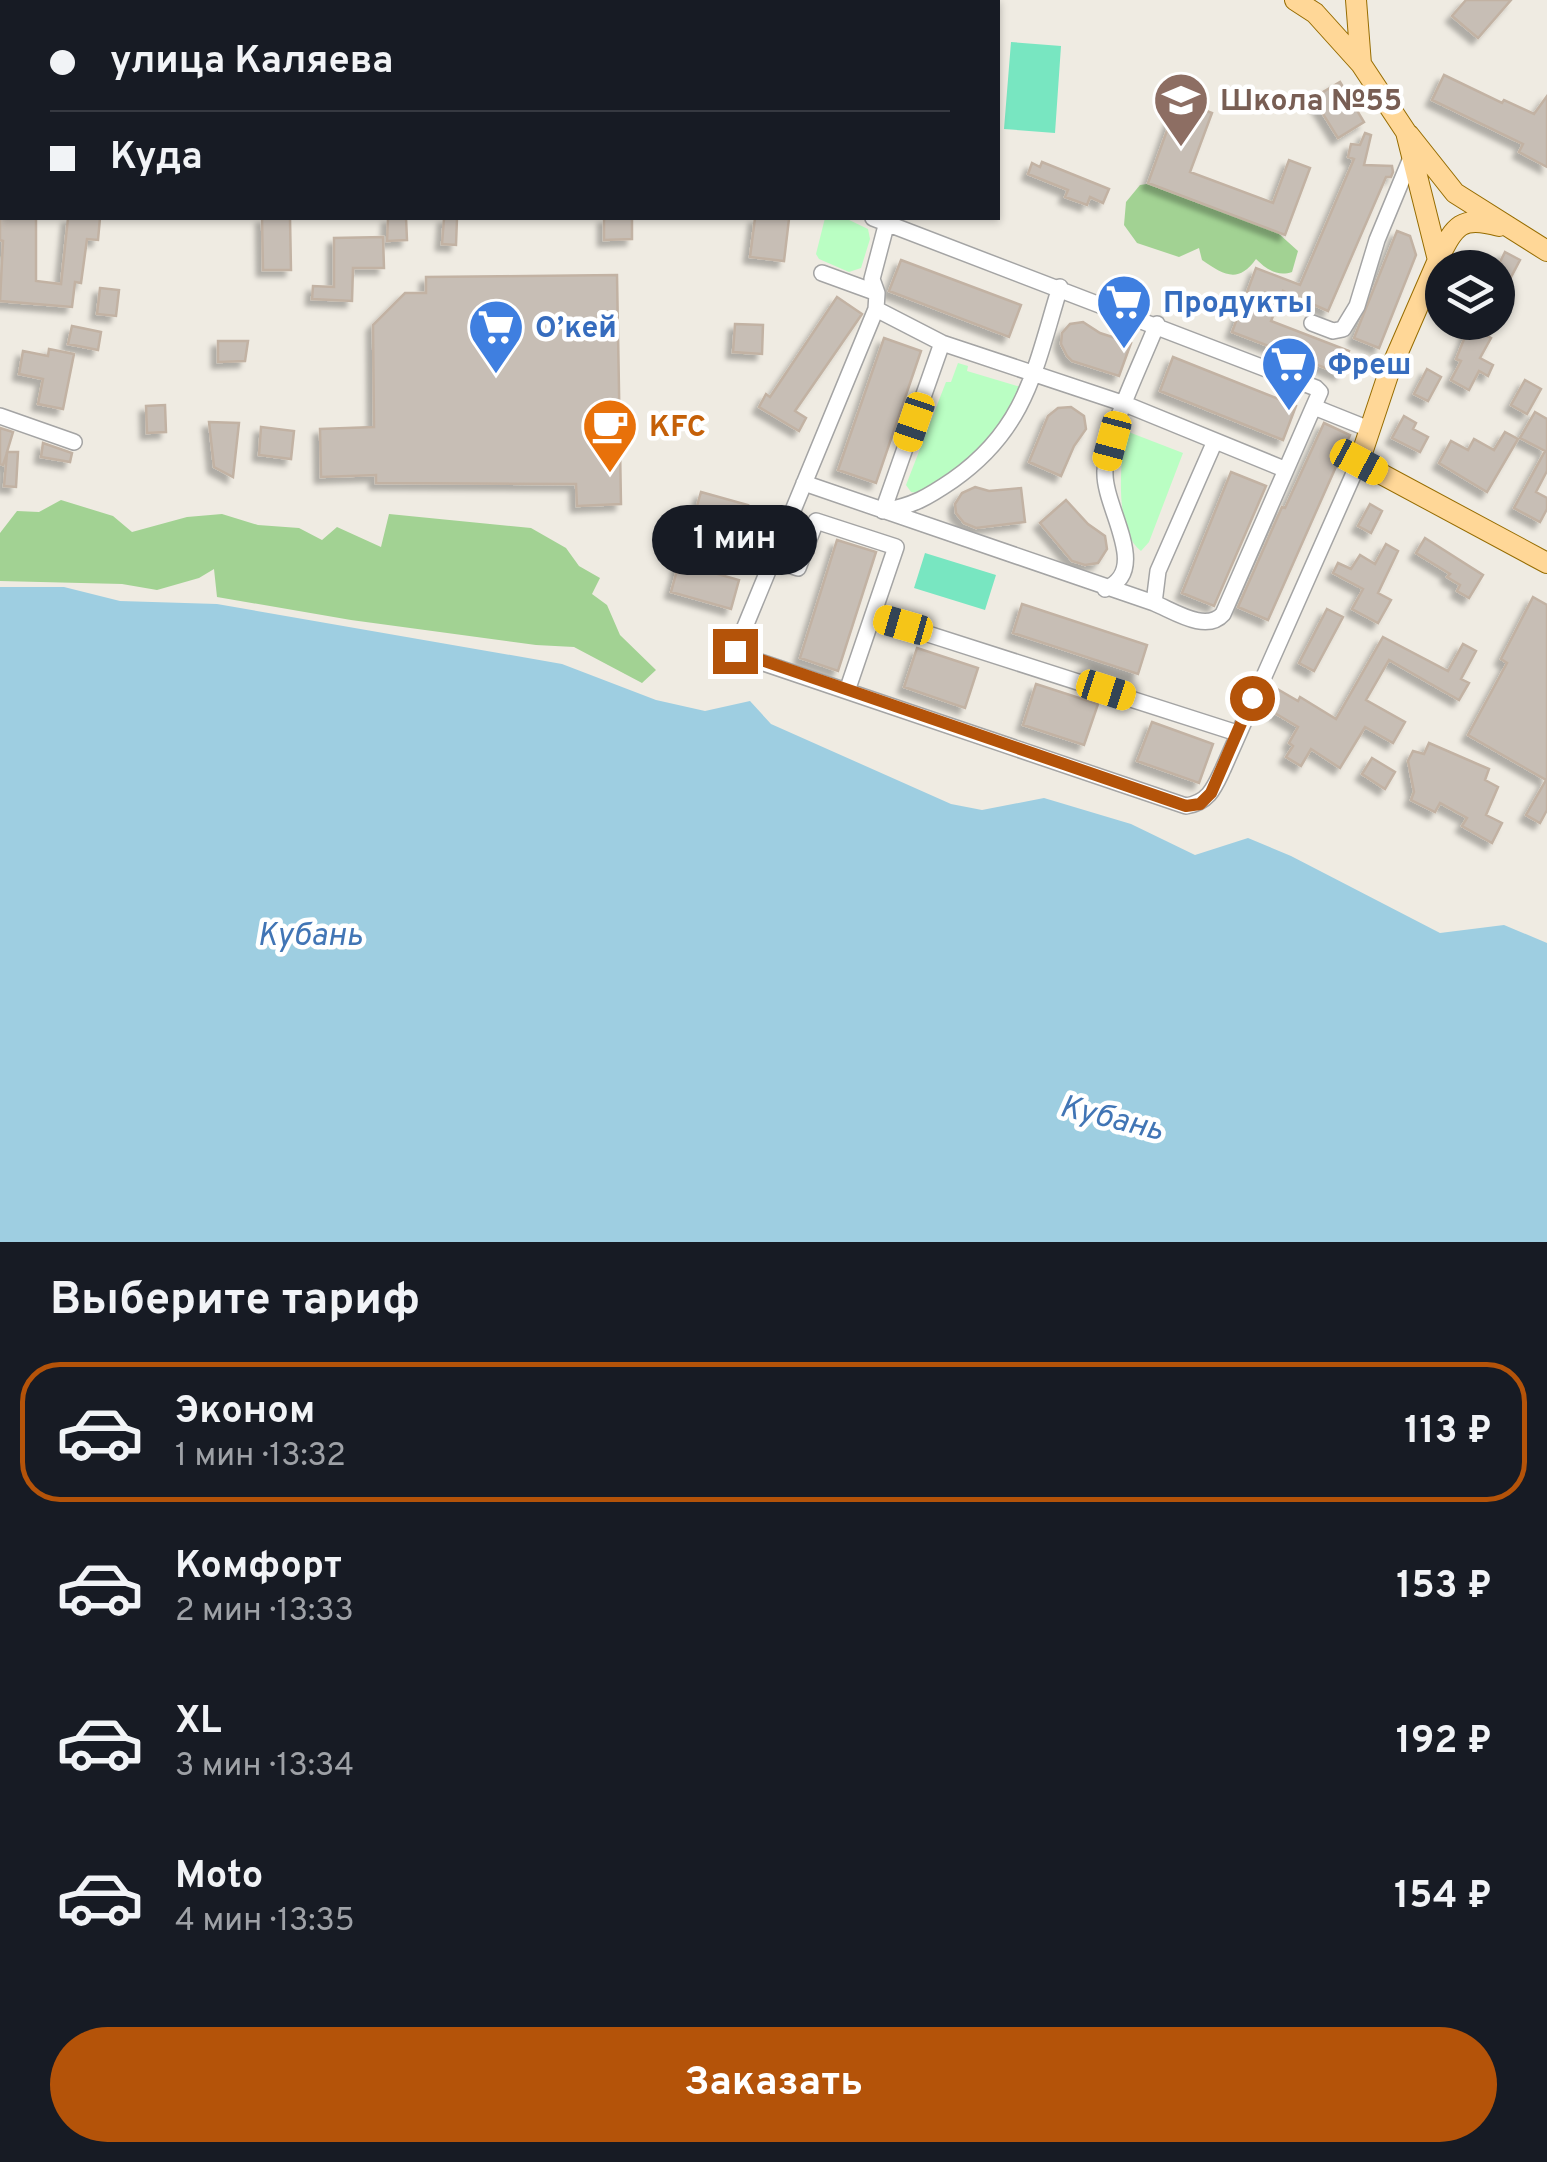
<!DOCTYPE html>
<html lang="ru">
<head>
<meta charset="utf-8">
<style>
  body { margin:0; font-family:Overpass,sans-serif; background:#20242c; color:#f1f3f6; height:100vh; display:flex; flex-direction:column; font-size:38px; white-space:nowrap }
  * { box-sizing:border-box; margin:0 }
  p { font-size:32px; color:#9ea1a6 }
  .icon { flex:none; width:55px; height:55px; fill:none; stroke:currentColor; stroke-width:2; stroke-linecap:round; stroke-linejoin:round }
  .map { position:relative; height:1242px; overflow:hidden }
  .panel { display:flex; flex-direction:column; background:#171b24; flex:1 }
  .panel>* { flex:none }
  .top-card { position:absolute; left:0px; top:0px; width:1000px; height:220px; box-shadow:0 2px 8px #0004; display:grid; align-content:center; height:220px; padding:0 50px; background:#171b24 }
  .fabs { position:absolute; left:1425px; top:250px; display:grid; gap:20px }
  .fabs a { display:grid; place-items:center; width:90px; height:90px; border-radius:50%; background:#171b24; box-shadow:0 2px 8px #0004; font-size:50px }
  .end { position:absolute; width:45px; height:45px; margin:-22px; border:12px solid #b45309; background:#fff; box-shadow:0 0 0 5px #fff }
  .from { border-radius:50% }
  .bubble { position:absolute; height:70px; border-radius:35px; background:#171b24; box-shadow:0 2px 8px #0004; font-size:32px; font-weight:700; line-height:70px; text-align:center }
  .car { position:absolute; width:30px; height:60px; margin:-30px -15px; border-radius:12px; box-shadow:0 0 8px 2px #0007; background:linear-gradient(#f5c518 24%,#345 0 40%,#f5c518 0 76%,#345 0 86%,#f5c518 0) }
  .top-card b { display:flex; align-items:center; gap:35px; height:95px; font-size:38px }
  .top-card b+b { border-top:2px solid #363941 }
  .top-card i { width:25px; height:25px; background:#f1f3f6 }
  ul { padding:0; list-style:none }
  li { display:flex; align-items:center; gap:30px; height:140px; margin:0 20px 15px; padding:0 30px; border:5px solid transparent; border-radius:40px }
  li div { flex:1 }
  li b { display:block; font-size:38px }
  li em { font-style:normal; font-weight:700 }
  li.current { border-color:#b45309 }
  li>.icon { width:90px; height:90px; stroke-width:1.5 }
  h2 { padding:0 50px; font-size:45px; line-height:120px }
  .primary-button { display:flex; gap:20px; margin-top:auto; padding:20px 50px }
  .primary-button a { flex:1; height:115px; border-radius:60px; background:#b45309; color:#fff; font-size:40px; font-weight:700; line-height:115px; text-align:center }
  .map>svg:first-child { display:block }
  .forest { fill:#a2d293 }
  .park { fill:#bafec3 }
  .pitch { fill:#78e6c1 }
  .water { fill:#9ecee1 }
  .building { fill:#c7beb5; stroke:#c2b2a3; stroke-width:2.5; filter:url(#shadow) }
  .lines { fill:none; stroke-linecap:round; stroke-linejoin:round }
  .minor-casing { stroke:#a4a4a4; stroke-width:18 }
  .major-casing { stroke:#966c00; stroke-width:22 }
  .minor { stroke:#fff; stroke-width:15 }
  .major { stroke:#ffd797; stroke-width:20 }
  .route { stroke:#b45309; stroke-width:12 }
  .labels { text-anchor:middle; stroke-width:9; stroke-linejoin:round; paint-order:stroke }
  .education-label { font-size:30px; font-weight:bold; fill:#785e54; stroke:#fff; text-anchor:start }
  .shop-label { font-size:30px; font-weight:bold; fill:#366cbe; stroke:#fff; text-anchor:start }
  .food-label { font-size:30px; font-weight:bold; fill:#c56008; stroke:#fff; text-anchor:start }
  .water-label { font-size:32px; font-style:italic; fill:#4175b5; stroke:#fff }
</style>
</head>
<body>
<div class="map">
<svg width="1547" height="1242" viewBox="0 0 1547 1242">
  <defs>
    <filter id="shadow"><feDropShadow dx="-6" dy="6" stdDeviation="2.5" flood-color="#0004"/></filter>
  </defs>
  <rect width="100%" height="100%" fill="#efebe2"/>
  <path class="forest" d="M 1147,184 L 1278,233 L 1298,251 L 1292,272 C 1277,277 1266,269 1256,259 C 1238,284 1224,275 1202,260 L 1199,248 L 1179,257 L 1137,243 L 1124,225 L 1126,202 L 1140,185 Z
    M 61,500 L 113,516 L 132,532 L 187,517 L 222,514 L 258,525 L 299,528 L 322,540 L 337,527 L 381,547 L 389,514 L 531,528 L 566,548 L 579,566 L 600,578 L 592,594 L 607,605 L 620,635 L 656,670 L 642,683 L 574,647 L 536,645 L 351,620 L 217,597 L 214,569 L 199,578 L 157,590 L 122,584 L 0,581 L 0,533 L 17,511 L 39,512 Z"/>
  <path class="park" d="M 825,218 L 845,218 L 868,229 L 870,239 L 861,268 L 849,272 L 819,259 L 816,254 Z
    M 958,363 L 968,366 L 967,371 L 1024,388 L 978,456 L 918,493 L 911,492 L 906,485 L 946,382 L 951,382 Z
    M 1126,431 L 1183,453 L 1149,542 L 1141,551 C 1114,531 1120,461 1126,431 Z"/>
  <path class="pitch" d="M 1011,42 L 1061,46 L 1055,133 L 1004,129 Z
    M 925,553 L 996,575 L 985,610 L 914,588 Z"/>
  <path class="water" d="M 0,587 L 64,587 L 120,601 L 217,604 L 562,664 L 656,700 L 705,711 L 750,701 L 771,724 L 951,804 L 982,810 L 1044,798 L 1131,824 L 1195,855 L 1248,838 L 1291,856 L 1440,933 L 1504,925 L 1547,943 L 1547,1242 L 0,1242 Z"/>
  <path class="building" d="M 1466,0 L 1511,0 L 1478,38 L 1452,16 Z
    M 1444,75 L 1502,103 L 1504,100 L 1534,114 L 1547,96 L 1547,167 L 1519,152 L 1523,144 L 1432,100 Z
    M 1340,82 L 1364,122 L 1338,138 L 1313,98 Z
    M 1178,100 L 1212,113 L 1190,172 L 1273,203 L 1289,160 L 1310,168 L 1285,235 L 1148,183 Z
    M 1365,133 L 1371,135 L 1364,165 L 1392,166 L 1393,172 L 1391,177 L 1386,177 L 1328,311 L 1283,291 L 1271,321 L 1349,351 L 1341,374 L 1232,332 L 1256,268 L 1300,285 L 1354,159 L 1348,157 L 1351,144 L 1360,145 Z
    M 1042,162 L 1109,189 L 1103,203 L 1090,197 L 1087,205 L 1065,197 L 1068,190 L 1028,174 L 1032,163 L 1040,167 Z
    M 0,218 L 36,218 L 36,281 L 61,284 L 68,218 L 100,218 L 98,240 L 87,239 L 81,283 L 75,282 L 72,307 L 0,301 L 3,241 L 0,240 Z
    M 262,218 L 290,218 L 291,270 L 263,270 Z
    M 388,218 L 406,218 L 407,240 L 387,241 Z
    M 444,218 L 457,218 L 456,245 L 442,244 Z
    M 604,218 L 632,218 L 632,239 L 604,240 Z
    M 755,218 L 789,219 L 784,261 L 750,257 Z
    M 1397,231 L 1410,236 L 1416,255 L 1379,348 L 1354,338 Z
    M 383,237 L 384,268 L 353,268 L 352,301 L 312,299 L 313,286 L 334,287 L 334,238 Z
    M 1505,252 L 1520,260 L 1511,277 L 1507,275 L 1498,291 L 1498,266 Z
    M 901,260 L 1021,305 L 1009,337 L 889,291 Z
    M 617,275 L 621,504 L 577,506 L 576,484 L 376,483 L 376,475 L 321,477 L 320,429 L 374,427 L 373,325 L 405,293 L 426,293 L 426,277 Z
    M 100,288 L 119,290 L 116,316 L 97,314 Z
    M 837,297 L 862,314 L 795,411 L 806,418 L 799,431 L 759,407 L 766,394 L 770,397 Z
    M 1083,322 L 1100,333 L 1131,343 L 1119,376 L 1072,361 L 1067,356 L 1061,344 L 1062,333 L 1070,324 Z
    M 1471,322 L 1490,322 L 1484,334 L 1491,338 L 1480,358 L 1493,365 L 1488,376 L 1479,371 L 1469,390 L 1451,380 L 1461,361 L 1456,359 Z
    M 735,324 L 763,325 L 762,354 L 733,352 Z
    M 72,326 L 101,332 L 98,350 L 68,344 Z
    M 884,338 L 921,351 L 876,483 L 838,470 Z
    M 218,341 L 248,341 L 245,361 L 218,362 Z
    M 49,349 L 74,354 L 63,409 L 38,404 L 43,379 L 19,374 L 23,351 L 48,356 Z
    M 1173,357 L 1296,406 L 1283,440 L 1160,391 Z
    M 1427,369 L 1441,377 L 1428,401 L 1414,394 Z
    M 1525,380 L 1541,389 L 1527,414 L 1511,405 Z
    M 165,405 L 166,432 L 147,433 L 146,406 Z
    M 1071,407 L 1084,416 L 1086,429 L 1074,446 L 1061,476 L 1029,462 L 1048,416 L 1058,408 Z
    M 1535,412 L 1547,419 L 1547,471 L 1536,492 L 1547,498 L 1547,509 L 1540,522 L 1514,508 L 1545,451 L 1520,438 Z
    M 1404,416 L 1416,423 L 1413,429 L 1428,437 L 1420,452 L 1392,438 Z
    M 209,422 L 239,423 L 233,477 L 214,467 Z
    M 1324,423 L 1350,435 L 1268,620 L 1238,607 L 1282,507 L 1285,508 Z
    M 261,427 L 294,431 L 291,459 L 259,455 Z
    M 0,428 L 13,432 L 7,452 L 18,452 L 16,487 L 4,486 L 7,453 L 3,465 L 0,464 Z
    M 1505,432 L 1518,439 L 1487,492 L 1439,463 L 1451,441 L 1468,450 L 1474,439 L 1494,450 Z
    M 43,443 L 72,453 L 70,462 L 41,457 Z
    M 1231,472 L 1266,486 L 1214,606 L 1182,593 Z
    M 975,487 L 989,491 L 1021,488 L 1025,522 L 976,528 L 964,523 L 956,513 L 955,504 L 962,493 Z
    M 701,492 L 748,505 L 737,541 L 707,532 L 705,539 L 689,534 Z
    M 1066,500 L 1088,524 L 1105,536 L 1107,549 L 1098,563 L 1085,565 L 1072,561 L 1040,523 Z
    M 1370,504 L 1382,511 L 1371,533 L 1358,526 Z
    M 1425,538 L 1483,575 L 1469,598 L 1457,591 L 1460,585 L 1447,577 L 1450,574 L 1416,553 Z
    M 837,540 L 876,552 L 838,671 L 800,658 Z
    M 1386,544 L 1398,551 L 1378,593 L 1391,600 L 1378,623 L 1352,609 L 1363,589 L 1333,573 L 1338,563 L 1351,569 L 1360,555 L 1375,564 Z
    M 679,563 L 739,580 L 731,609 L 671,592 Z
    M 1533,597 L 1547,605 L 1547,810 L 1540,823 L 1526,815 L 1546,780 L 1468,735 L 1507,663 L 1501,659 Z
    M 1022,604 L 1147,645 L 1138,674 L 1013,633 Z
    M 1327,609 L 1343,617 L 1314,671 L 1299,663 Z
    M 1383,637 L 1448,671 L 1463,644 L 1476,651 L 1461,679 L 1469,683 L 1459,700 L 1389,660 L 1366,700 L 1405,722 L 1393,743 L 1365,727 L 1340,768 L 1311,749 L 1301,766 L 1286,757 L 1293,746 L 1289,743 L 1298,727 L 1263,706 L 1272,686 L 1298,701 L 1300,697 L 1336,719 Z
    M 917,648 L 978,668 L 965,708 L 904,687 Z
    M 1036,684 L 1098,704 L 1084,745 L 1023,725 Z
    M 1152,722 L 1213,744 L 1199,783 L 1137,761 Z
    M 1429,743 L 1489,769 L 1485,780 L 1498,787 L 1486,815 L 1502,823 L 1492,843 L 1462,826 L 1467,818 L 1440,803 L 1435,812 L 1411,800 L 1414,792 L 1408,761 L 1413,751 L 1424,754 Z
    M 1372,758 L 1395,772 L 1385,789 L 1362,774 Z"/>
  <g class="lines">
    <g class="minor-casing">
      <path id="minor" d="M 887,222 L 872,279 L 877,293 L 876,309 L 735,651 L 743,656 L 1186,806 C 1209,802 1214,788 1223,769 L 1359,462
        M 822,273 L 877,293
        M 876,309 L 942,343 L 1125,404 L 1284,469
        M 1312,323 L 1333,331 L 1343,329 L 1357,306 L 1377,240 L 1411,158
        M 942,343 L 883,511 C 913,506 928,497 953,480 C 1027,428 1035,368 1060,287
        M 1314,407 L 1369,429
        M 0,416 L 74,442
        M 804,483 L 1154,603 C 1174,611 1206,633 1223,614 L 1320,392 L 1316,388 L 873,218
        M 771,559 L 798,568 L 816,521 L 896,547 L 847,691
        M 1105,589 C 1152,570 1103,508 1105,471 C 1106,434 1143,360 1157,324
        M 1154,603 L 1158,571 L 1215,441
        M 875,617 L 1237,733"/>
    </g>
    <g class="major-casing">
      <path id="major" d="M 1295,0 L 1315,13 L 1361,64
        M 1356,0 L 1361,64 L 1406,132 L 1438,260 L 1388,375 L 1359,462 L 1547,563
        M 1409,135 L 1455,193 L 1547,251
        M 1438,259 C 1455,226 1460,215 1499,226"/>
    </g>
    <use href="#minor" class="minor"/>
    <use href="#major" class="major"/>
  </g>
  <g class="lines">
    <path class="route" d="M 735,651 L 1186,806 L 1200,804 L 1211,793 L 1252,698"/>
  </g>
  <defs>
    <g id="school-pin" transform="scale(2.875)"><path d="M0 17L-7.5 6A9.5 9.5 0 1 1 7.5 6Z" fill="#8d6e63" stroke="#fff"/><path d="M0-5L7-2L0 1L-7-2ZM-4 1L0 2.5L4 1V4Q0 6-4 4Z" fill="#fff"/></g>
    <g id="supermarket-pin" transform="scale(2.875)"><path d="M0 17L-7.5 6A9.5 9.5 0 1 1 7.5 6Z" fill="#3f7fe0" stroke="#fff"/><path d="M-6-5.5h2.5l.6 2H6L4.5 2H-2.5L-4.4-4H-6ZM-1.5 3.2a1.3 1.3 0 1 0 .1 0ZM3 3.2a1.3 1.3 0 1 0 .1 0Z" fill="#fff"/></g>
    <g id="cafe-pin" transform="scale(2.875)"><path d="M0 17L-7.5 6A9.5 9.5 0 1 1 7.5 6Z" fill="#e8710a" stroke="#fff"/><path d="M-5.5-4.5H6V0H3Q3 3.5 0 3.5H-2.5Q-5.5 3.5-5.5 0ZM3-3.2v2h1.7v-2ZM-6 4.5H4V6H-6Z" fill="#fff"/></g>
  </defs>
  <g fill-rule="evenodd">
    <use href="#school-pin" x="1181" y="100"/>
    <use href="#supermarket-pin" x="1124" y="302"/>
    <use href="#supermarket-pin" x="496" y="327"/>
    <use href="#supermarket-pin" x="1289" y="364"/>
    <use href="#cafe-pin" x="610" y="426"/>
  </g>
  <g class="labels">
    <g class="education-label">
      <text x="1220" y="110">Школа №55</text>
    </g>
    <g class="shop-label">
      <text x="1163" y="312">Продукты</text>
      <text x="535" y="337">О’кей</text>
      <text x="1328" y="374">Фреш</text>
    </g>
    <g class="food-label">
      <text x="649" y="436">KFC</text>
    </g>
    <g class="water-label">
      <text x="310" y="945">Кубань</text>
      <text transform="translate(1112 1117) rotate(14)" y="11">Кубань</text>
    </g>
  </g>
</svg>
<div class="fabs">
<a><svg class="icon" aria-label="layers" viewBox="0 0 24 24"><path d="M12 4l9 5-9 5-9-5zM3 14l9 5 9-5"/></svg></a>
</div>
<i class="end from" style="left:1252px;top:698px"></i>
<i class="end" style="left:735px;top:651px"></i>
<div class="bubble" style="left:652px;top:505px;width:165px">1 мин</div>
<i class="car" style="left:914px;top:422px;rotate:199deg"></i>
<i class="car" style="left:1112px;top:441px;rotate:195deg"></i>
<i class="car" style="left:1359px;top:462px;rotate:118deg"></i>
<i class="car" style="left:903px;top:625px;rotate:286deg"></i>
<i class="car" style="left:1106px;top:690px;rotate:108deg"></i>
<div class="top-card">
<b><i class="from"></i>улица Каляева</b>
<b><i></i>Куда</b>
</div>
</div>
<section class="panel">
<h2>Выберите тариф</h2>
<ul>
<li class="current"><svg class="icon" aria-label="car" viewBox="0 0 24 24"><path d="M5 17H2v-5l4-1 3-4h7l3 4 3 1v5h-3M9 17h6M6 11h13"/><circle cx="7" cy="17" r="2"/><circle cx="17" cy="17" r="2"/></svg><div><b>Эконом</b><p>1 мин · 13:32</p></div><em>113 ₽</em></li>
<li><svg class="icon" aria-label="car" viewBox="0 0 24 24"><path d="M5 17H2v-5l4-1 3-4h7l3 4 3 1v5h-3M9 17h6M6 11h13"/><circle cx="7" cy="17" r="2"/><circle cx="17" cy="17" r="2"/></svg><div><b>Комфорт</b><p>2 мин · 13:33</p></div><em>153 ₽</em></li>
<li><svg class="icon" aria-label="car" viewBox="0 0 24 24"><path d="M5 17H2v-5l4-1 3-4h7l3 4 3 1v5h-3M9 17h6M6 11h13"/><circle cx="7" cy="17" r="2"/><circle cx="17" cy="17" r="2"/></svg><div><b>XL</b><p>3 мин · 13:34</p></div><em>192 ₽</em></li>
<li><svg class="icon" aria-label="car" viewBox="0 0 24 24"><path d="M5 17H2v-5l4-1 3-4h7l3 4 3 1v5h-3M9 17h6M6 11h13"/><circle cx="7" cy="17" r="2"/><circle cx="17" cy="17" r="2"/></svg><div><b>Moto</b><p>4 мин · 13:35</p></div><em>154 ₽</em></li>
</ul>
<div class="primary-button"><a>Заказать</a></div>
</section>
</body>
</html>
